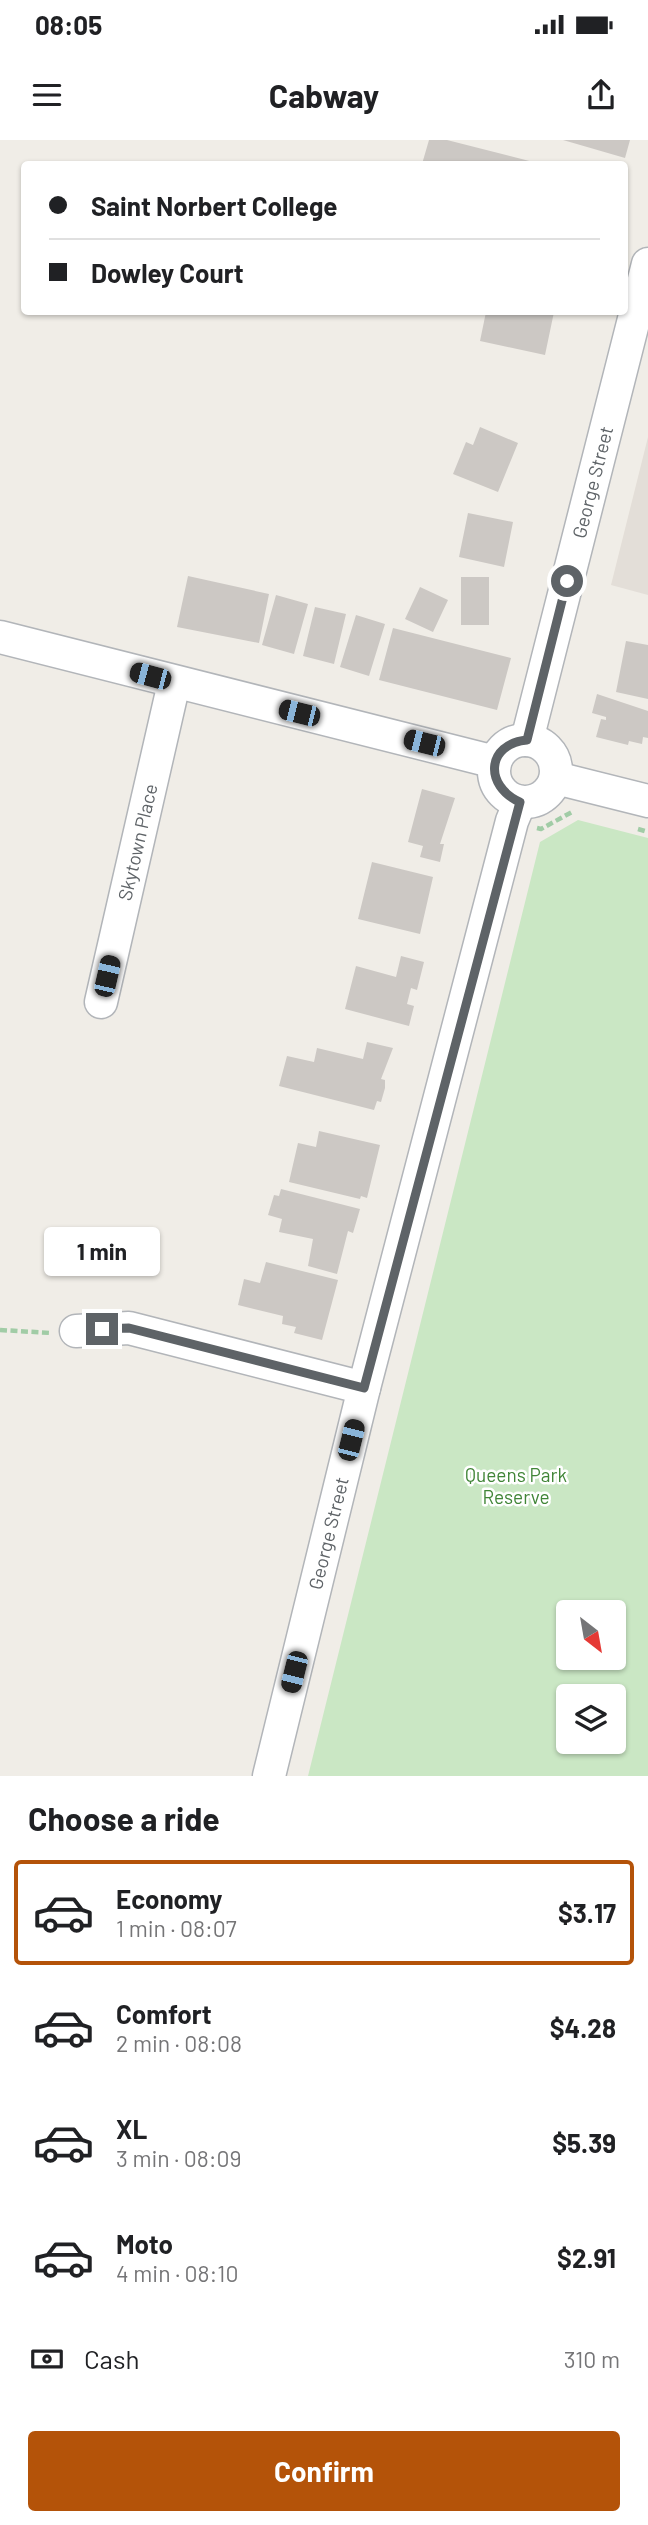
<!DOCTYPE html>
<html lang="en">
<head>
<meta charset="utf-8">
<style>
  body { margin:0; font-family:Barlow,sans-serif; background:#f6f6f6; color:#202124; height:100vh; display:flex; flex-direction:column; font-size:26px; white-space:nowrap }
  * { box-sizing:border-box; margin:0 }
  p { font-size:23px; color:#757577 }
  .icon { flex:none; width:38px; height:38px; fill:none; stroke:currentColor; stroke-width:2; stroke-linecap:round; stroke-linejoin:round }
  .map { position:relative; height:1636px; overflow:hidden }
  .panel { display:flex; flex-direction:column; background:#fff; flex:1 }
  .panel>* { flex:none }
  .top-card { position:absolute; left:21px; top:21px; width:607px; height:154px; border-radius:7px; box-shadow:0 2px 5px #0004; display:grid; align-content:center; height:154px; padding:0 28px; background:#fff }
  .needle { width:46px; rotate:149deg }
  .tools { position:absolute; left:556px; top:1460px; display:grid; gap:14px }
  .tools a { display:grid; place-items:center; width:70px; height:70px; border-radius:7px; background:#fff; box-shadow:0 2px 5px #0004; font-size:35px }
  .end { position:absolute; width:32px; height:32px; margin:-16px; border:9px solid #5e6367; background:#fff; box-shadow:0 0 0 4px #fff }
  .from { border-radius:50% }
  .bubble { position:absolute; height:49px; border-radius:7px; background:#fff; box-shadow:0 2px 5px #0004; font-size:23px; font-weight:700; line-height:49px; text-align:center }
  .car { position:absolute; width:21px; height:42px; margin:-21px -10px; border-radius:9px; box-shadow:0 0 5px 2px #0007; background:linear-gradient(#222 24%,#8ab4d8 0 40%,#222 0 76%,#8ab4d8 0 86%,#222 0) }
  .top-card b { display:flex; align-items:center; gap:24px; height:66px; font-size:26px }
  .top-card b+b { border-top:2px solid #e0e0e0 }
  .top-card i { width:18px; height:18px; background:#202124 }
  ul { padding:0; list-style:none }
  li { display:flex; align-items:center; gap:21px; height:105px; margin:0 14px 10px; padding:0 14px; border:4px solid transparent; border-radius:7px }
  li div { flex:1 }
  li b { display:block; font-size:26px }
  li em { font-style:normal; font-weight:700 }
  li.selected { border-color:#b45309 }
  li>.icon { width:63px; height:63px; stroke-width:1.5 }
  h2 { padding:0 28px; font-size:32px; line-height:84px }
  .pay { display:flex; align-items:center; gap:18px; height:77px; padding:0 28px; font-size:26px }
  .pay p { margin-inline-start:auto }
  .primary-button { display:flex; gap:14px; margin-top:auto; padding:14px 28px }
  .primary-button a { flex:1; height:80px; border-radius:7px; background:#b45309; color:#fff; font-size:28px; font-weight:700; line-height:80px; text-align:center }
  .status { display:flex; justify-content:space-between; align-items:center; height:49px; padding:0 35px; background:#fff; direction:ltr }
  .status svg { height:19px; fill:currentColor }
  header { display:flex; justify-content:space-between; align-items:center; height:91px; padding:0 28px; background:#fff; font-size:32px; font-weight:700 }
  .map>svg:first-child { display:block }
  .education { fill:#e3ded8 }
  .green { fill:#cae7c4; fill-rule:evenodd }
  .building { fill:#ccc8c4 }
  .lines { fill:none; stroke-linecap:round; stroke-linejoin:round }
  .minor-casing { stroke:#b2b5b9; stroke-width:35 }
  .path { stroke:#a1cca6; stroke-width:4.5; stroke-dasharray:7 3.5; stroke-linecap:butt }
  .minor { stroke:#fff; stroke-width:32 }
  .route { stroke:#5e6367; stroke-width:9 }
  .labels { text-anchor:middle; stroke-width:5; stroke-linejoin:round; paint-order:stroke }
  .street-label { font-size:19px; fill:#5e6367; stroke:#fff }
  .park-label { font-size:19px; fill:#408537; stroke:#fff }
</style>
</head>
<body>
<div class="status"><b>08:05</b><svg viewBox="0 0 49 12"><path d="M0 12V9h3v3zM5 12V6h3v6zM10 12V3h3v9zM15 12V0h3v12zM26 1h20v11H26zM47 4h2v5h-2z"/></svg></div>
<header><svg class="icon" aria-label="menu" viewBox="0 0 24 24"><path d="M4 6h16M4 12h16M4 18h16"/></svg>Cabway<svg class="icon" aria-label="share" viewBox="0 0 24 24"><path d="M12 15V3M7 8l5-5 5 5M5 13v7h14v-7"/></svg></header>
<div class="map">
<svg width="648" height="1636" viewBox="0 0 648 1636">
  <rect width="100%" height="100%" fill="#f0ede7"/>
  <path class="education" d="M 648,297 L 648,455 L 611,445 Z"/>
  <path class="green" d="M 578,680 L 648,698 L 648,1636 L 308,1636 L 540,702 ZM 569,1472 L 614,1472 L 614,1517 L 569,1517 ZM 569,1556 L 614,1556 L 614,1601 L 569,1601 Z"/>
  <path class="building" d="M 429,0 L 447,0 L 541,24 L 422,24 Z
    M 563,0 L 630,0 L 625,18 Z
    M 486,172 L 554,172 L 545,215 L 480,201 Z
    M 480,287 L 518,303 L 498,352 L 453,334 L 466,302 L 473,305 Z
    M 468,373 L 513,382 L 504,427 L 459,417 Z
    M 188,436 L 269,454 L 259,503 L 177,487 Z
    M 461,437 L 489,437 L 489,485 L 461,485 Z
    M 420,447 L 448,460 L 433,492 L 405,479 Z
    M 276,455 L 308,464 L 294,514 L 262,505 Z
    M 315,467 L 346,474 L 334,524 L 303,516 Z
    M 356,475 L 385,484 L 369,536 L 340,527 Z
    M 393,488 L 511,518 L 497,570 L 379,540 Z
    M 626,501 L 648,505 L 648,559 L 616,552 Z
    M 597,554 L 648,571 L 648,598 L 643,597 L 642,604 L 629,601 L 628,605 L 596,597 L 601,579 L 606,580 L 606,577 L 592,573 Z
    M 422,649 L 455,658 L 440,704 L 444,704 L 440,722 L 420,717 L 423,706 L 408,702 Z
    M 372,722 L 433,737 L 420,794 L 358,779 Z
    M 401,816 L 424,822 L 417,850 L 411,848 L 407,864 L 414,866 L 409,886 L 345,869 L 356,826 L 396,837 Z
    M 367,902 L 393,908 L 381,939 L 385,940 L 385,948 L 381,962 L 377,961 L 374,970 L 279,946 L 287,916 L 314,922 L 317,908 L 363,919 Z
    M 319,991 L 380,1005 L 367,1058 L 361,1056 L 360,1059 L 289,1042 L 298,1003 L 316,1007 Z
    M 281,1049 L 360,1069 L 353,1093 L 348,1091 L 337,1134 L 308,1126 L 313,1099 L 279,1092 L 282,1079 L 268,1075 L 274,1055 L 279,1056 Z
    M 266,1122 L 338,1140 L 322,1200 L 294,1193 L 296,1187 L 282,1184 L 283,1176 L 238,1165 L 244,1139 L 260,1143 Z"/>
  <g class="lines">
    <g class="minor-casing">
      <g id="minor">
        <path d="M 0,497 L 495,622"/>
        <path id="s1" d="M 527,600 L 648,124"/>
        <circle cx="525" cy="631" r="31"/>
        <path d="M 556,638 L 648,661"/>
        <path id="s2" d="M 101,862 L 174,543"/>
        <path d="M 76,1191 L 129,1188 L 364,1248"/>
        <path id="s3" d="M 269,1636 L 364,1248 L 512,681 L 520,662"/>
      </g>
    </g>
    <path class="path" d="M 537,688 L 541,689 L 572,672
      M 638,689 L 648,692
      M 0,1190 L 51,1193"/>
    <use href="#minor" class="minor"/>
  </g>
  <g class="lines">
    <path class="route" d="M 102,1189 L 129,1188 L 364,1248 L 520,662 C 484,646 486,604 527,600 L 567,441"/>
  </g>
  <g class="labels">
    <g class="street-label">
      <text dy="7" stroke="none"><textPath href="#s1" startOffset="266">George Street</textPath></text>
      <text dy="7" stroke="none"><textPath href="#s2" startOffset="164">Skytown Place</textPath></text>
      <text dy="7" stroke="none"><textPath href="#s3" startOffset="250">George Street</textPath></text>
    </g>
    <g class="park-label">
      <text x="516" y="1342">Queens Park<tspan x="516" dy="22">Reserve</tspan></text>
    </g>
  </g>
</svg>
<div class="tools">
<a><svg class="needle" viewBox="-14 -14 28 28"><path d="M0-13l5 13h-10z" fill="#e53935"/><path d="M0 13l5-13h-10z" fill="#757577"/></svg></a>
<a><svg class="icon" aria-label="layers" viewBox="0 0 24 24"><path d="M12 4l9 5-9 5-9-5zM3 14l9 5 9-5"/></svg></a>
</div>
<i class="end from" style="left:567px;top:441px"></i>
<i class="end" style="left:102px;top:1189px"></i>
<div class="bubble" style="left:44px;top:1087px;width:116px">1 min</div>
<i class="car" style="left:150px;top:536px;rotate:285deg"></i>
<i class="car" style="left:299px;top:573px;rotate:284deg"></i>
<i class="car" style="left:424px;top:603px;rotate:284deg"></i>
<i class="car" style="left:107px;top:836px;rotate:13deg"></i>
<i class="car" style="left:351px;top:1300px;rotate:14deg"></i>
<i class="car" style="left:294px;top:1532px;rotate:194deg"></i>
<div class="top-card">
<b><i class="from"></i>Saint Norbert College</b>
<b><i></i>Dowley Court</b>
</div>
</div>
<section class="panel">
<h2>Choose a ride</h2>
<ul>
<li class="selected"><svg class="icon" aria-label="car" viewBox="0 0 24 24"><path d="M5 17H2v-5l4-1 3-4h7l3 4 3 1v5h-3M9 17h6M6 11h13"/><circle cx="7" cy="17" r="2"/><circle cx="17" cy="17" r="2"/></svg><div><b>Economy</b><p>1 min · 08:07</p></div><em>$3.17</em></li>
<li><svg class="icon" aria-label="car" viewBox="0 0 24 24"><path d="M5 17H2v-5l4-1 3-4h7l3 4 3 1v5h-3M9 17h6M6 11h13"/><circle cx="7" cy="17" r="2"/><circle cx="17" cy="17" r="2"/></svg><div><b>Comfort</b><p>2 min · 08:08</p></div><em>$4.28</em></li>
<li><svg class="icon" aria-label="car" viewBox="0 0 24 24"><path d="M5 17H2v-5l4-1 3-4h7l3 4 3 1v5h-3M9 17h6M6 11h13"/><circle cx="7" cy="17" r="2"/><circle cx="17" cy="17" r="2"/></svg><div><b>XL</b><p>3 min · 08:09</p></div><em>$5.39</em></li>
<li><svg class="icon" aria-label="car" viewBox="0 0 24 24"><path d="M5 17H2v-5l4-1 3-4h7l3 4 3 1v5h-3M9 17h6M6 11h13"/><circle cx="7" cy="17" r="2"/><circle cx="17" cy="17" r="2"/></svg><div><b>Moto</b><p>4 min · 08:10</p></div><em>$2.91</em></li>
</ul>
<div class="pay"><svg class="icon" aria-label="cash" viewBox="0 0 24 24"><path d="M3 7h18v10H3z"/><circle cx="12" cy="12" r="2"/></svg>Cash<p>310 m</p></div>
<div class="primary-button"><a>Confirm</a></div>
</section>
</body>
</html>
